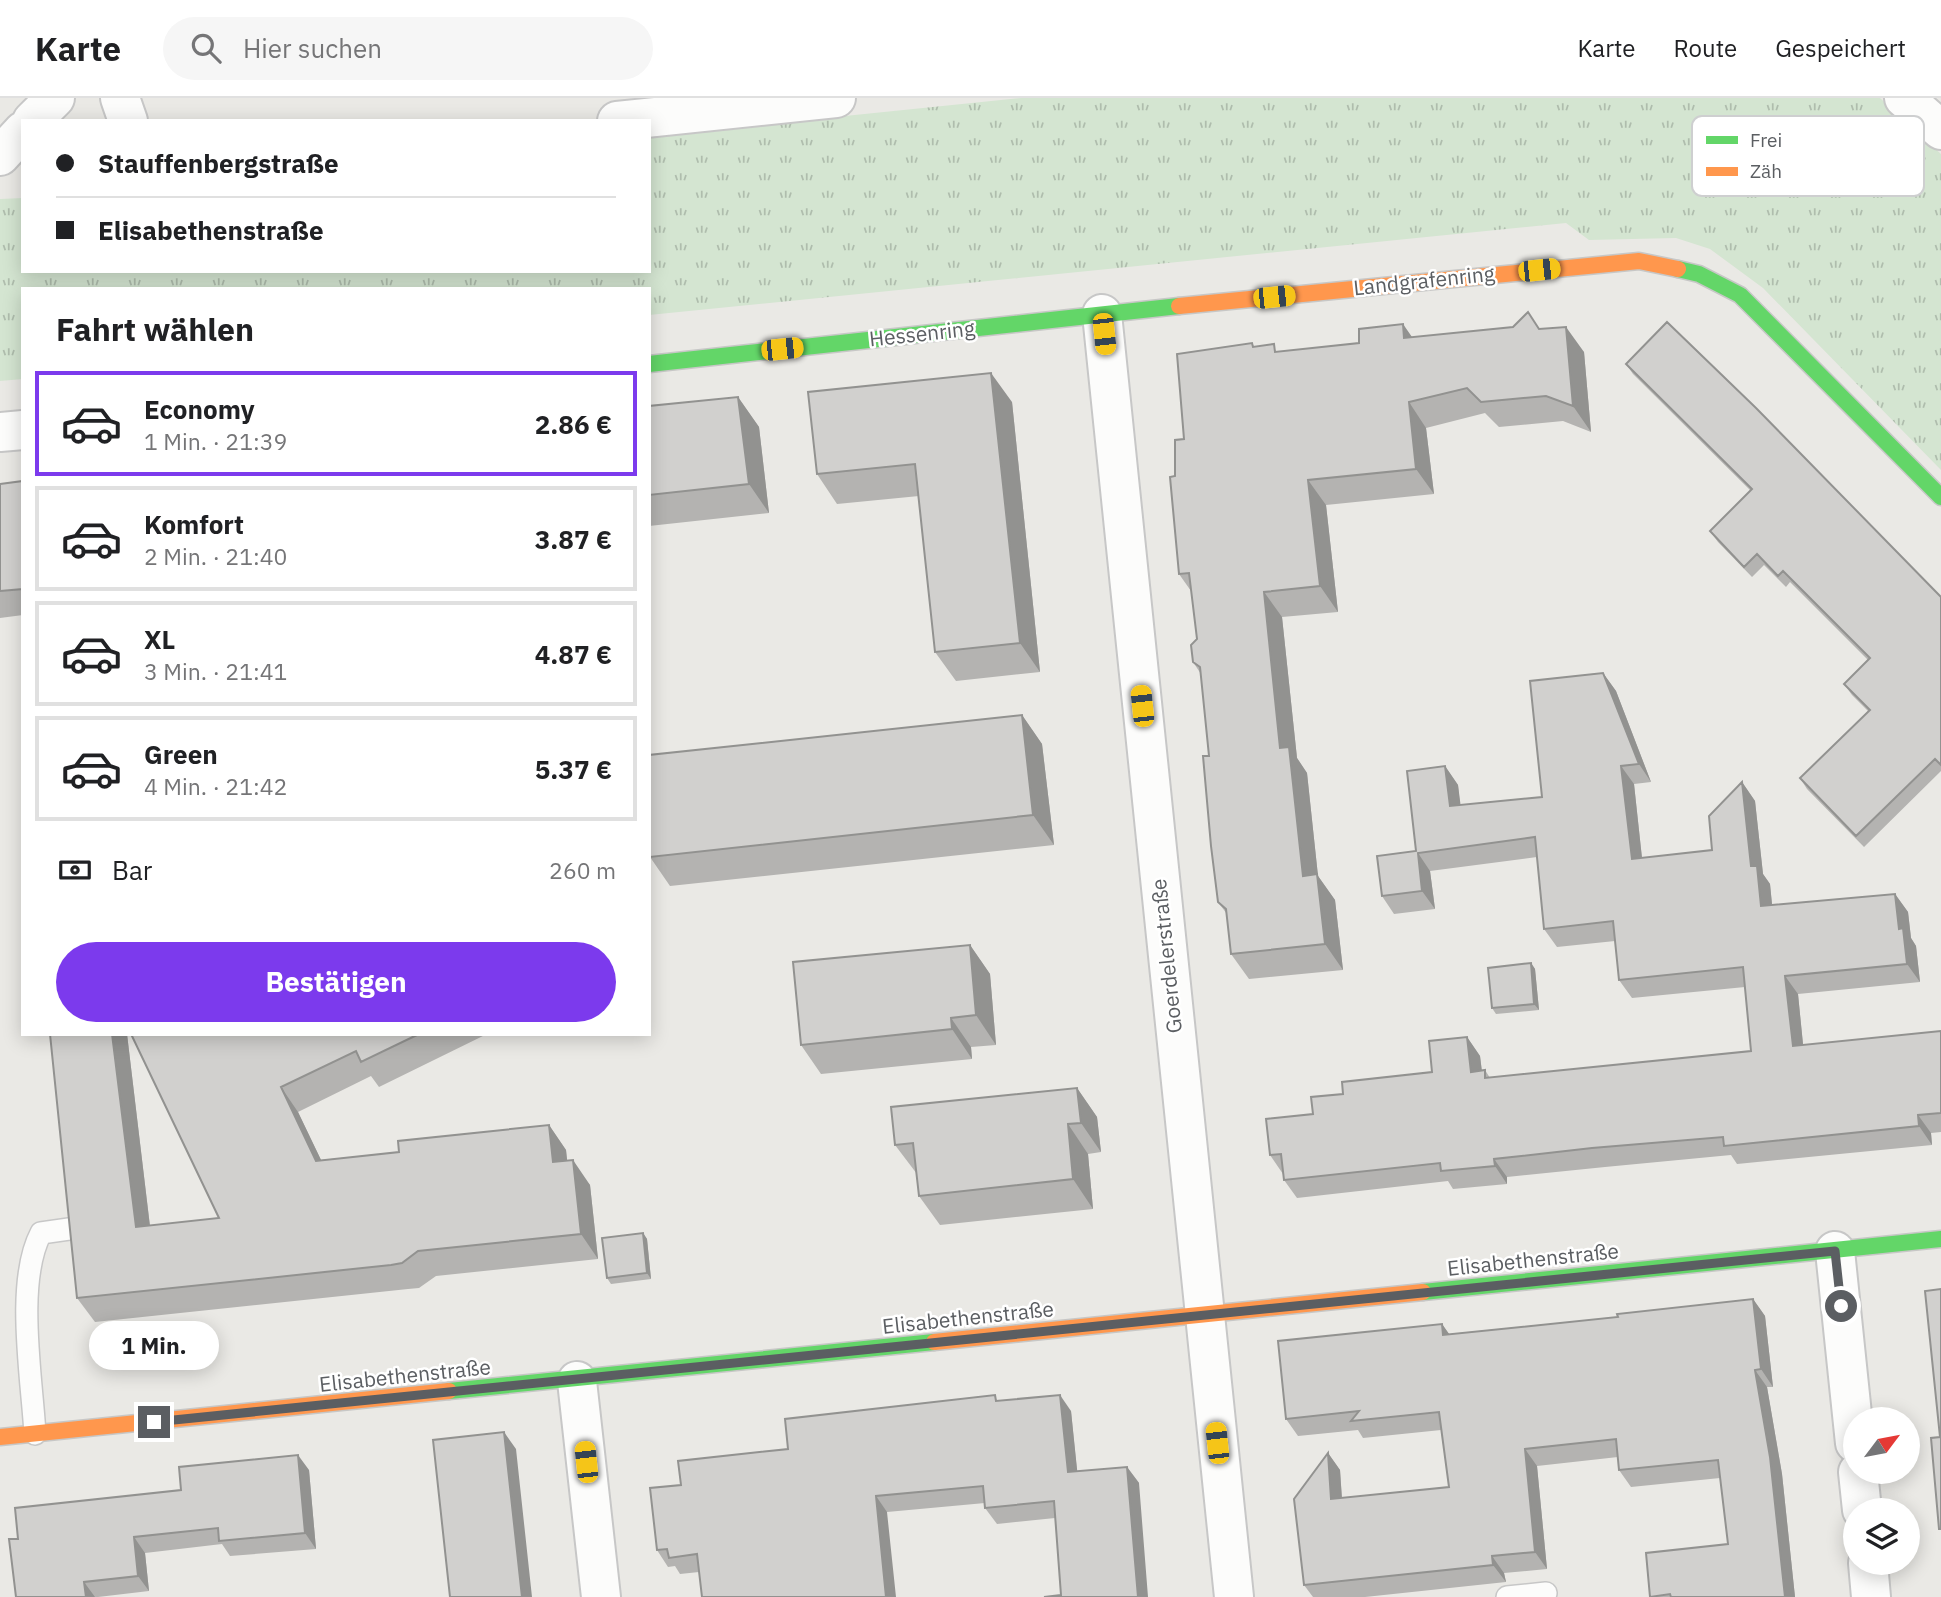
<!DOCTYPE html>
<html lang="de">
<head>
<meta charset="utf-8">
<style>
  body { margin:0; font-family:"IBM Plex Sans",sans-serif; background:#f6f6f6; color:#202124; height:100vh; display:flex; flex-direction:column; font-size:26px; white-space:nowrap }
  * { box-sizing:border-box; margin:0 }
  p { font-size:23px; color:#757577 }
  .icon { flex:none; width:38px; height:38px; fill:none; stroke:currentColor; stroke-width:2; stroke-linecap:round; stroke-linejoin:round }
  .map { position:relative; flex:1; overflow:hidden }
  .side { position:absolute; left:21px; top:189px; width:630px; height:749px; display:flex; flex-direction:column; background:#fff; border-radius:0px; box-shadow:0 4px 18px #0003 }
  .side>* { flex:none }
  .top-card { position:absolute; left:21px; top:21px; width:630px; height:154px; border-radius:0px; box-shadow:0 4px 18px #0003; display:grid; align-content:center; height:154px; padding:0 35px; background:#fff }
  .needle { width:46px; rotate:58deg }
  .fabs { position:absolute; left:1843px; top:1309px; display:grid; gap:14px }
  .fabs a { display:grid; place-items:center; width:77px; height:77px; border-radius:50%; background:#fff; box-shadow:0 4px 18px #0003; font-size:35px }
  .end { position:absolute; width:32px; height:32px; margin:-16px; border:9px solid #5b5e62; background:#fff; box-shadow:0 0 0 4px #fff }
  .from { border-radius:50% }
  .bubble { position:absolute; height:49px; border-radius:24px; background:#fff; box-shadow:0 4px 18px #0003; font-size:23px; font-weight:700; line-height:49px; text-align:center }
  .car { position:absolute; width:21px; height:42px; margin:-21px -10px; border-radius:9px; box-shadow:0 0 5px 2px #0007; background:linear-gradient(#f5c518 24%,#345 0 40%,#f5c518 0 76%,#345 0 86%,#f5c518 0) }
  .top-card b { display:flex; align-items:center; gap:24px; height:66px; font-size:26px }
  .top-card b+b { border-top:2px solid #e0e0e0 }
  .top-card i { width:18px; height:18px; background:#202124 }
  ul { padding:0; list-style:none }
  li { display:flex; align-items:center; gap:21px; height:105px; margin:0 14px 10px; padding:0 21px; border:4px solid #e0e0e0; border-radius:0px }
  li div { flex:1 }
  li b { display:block; font-size:26px }
  li em { font-style:normal; font-weight:700 }
  li.on { border-color:#7c3aed }
  li>.icon { width:63px; height:63px; stroke-width:1.5 }
  h2 { padding:0 35px; font-size:32px; line-height:84px }
  .pay { display:flex; align-items:center; gap:18px; height:77px; padding:0 35px; font-size:26px }
  .pay p { margin-inline-start:auto }
  .primary-button { display:flex; gap:14px; margin-top:auto; padding:14px 35px }
  .primary-button a { flex:1; height:80px; border-radius:42px; background:#7c3aed; color:#fff; font-size:28px; font-weight:700; line-height:80px; text-align:center }
  header { display:flex; align-items:center; gap:42px; box-sizing:border-box; height:98px; padding:0 35px; background:#fff; border-bottom:2px solid #e0e0e0 }
  header strong { font-size:33px }
  nav { display:flex; gap:38px; margin-inline-start:auto; font-size:24px }
  .search { width:490px; height:63px; background:#f6f6f6; display:flex; align-items:center; gap:18px; box-sizing:border-box; padding:0 24px; border-radius:38px; color:#757577; font-size:26px }
  .map>svg:first-child { display:block }
  .park { fill:url(#park-tufts) }
  .lines { fill:none; stroke-linecap:round; stroke-linejoin:round }
  .lane-casing { stroke:#c7c7c7; stroke-width:24 }
  .street-casing { stroke:#c7c7c7; stroke-width:42 }
  .fast-casing { stroke:#c7c7c6; stroke-width:19 }
  .slow-casing { stroke:#c7c7c6; stroke-width:19 }
  .lane { stroke:#fcfcfb; stroke-width:21 }
  .street { stroke:#fcfcfb; stroke-width:38 }
  .fast { stroke:#63d668; stroke-width:16 }
  .slow { stroke:#ff974d; stroke-width:16 }
  .wall { fill:#b4b3b1 }
  .shaded-wall { fill:#929290 }
  .building { fill:#d1d0ce; stroke:#929290; stroke-width:2 }
  .route { stroke:#5b5e62; stroke-width:9 }
  .labels { text-anchor:middle; stroke-width:5; stroke-linejoin:round; paint-order:stroke }
  .street-label { font-size:21px; fill:#5b5e62; stroke:#fff }
  .key { fill:#fff; stroke:#cecfd0; stroke-width:2 }
  .key-label { font-size:19px; fill:#5b5e62 }
</style>
</head>
<body>
<header>
<strong>Karte</strong>
<div class="search"><svg class="icon" aria-label="search" viewBox="0 0 24 24"><circle cx="10" cy="10" r="6"/><path d="M15 15l6 6"/></svg>Hier suchen</div>
<nav><a>Karte</a><a>Route</a><a>Gespeichert</a></nav>
</header>
<div class="map">
<svg width="1941" height="1499" viewBox="0 0 1941 1499">
  <defs>
    <pattern id="park-tufts" width="24" height="20" patternUnits="userSpaceOnUse" patternTransform="scale(1.75)"><rect width="24" height="20" fill="#d4e5d1"/><path d="M3 7l-1-3M5 7V3M7 7l1-3M15 17l-1-3M17 17v-4M19 17l1-3" fill="none" stroke="#afbdad"/></pattern>
  </defs>
  <rect width="100%" height="100%" fill="#eae9e5"/>
  <path class="park" d="M 1021,0 L 1880,0 L 1941,56 L 1941,372 L 1763,190 L 1710,151 L 1676,140 L 1589,142 L 1566,125 L 649,217 L 649,191 L 23,191 L 23,281 L 0,283 L 0,101 L 23,100 L 23,173 L 649,173 L 649,38 Z"/>
  <g class="lines">
    <g class="lane-casing">
      <path id="lane" d="M 35,1336 C 32,1281 15,1184 41,1135 L 69,1131
        M 1507,1499 L 1546,1495"/>
    </g>
    <g class="street-casing">
      <path id="street" d="M 120,0 L 128,23
        M 1904,0 L 1941,32
        M 32,23 L 55,0
        M 617,23 L 836,0
        M 0,58 L 23,33
        M 1102,216 L 1234,1499
        M 0,334 L 23,332
        M 1835,1153 L 1855,1345
        M 577,1283 L 601,1499
        M 1858,1374 L 1862,1412
        M 1868,1465 L 1871,1499"/>
    </g>
    <g class="fast-casing">
      <path id="fast" d="M 1678,171 L 1699,176 L 1740,197 L 1941,399
        M 649,266 L 1179,208
        M 1423,1194 L 1941,1141
        M 449,1293 L 934,1244"/>
    </g>
    <g class="slow-casing">
      <path id="slow" d="M 1179,208 L 1639,163 L 1678,171
        M 934,1244 L 1423,1194
        M 0,1339 L 449,1293"/>
    </g>
    <use href="#lane" class="lane"/>
    <use href="#street" class="street"/>
    <use href="#fast" class="fast"/>
    <use href="#slow" class="slow"/>
  </g>
  <path class="wall" d="M 1540,231 L 1584,254 L 1591,334 L 1563,323 L 1499,329 L 1485,315 L 1426,330 L 1434,396 L 1326,407 L 1338,514 L 1282,519 L 1297,660 L 1307,675 L 1318,778 L 1335,802 L 1343,872 L 1249,881 L 1231,856 L 1227,816 L 1218,804 L 1209,658 L 1201,576 L 1193,564 L 1197,541 L 1191,493 L 1179,476 L 1175,378 L 1184,341 L 1255,249 L 1280,254 L 1412,240 Z
    M 1626,266 L 1941,499 L 1941,673 L 1864,749 L 1807,691 L 1800,680 L 1868,613 L 1852,597 L 1844,586 L 1868,562 L 1790,484 L 1786,489 L 1764,467 L 1752,479 L 1718,444 L 1710,433 L 1751,393 L 1633,276 Z
    M 738,299 L 759,329 L 769,415 L 649,428 L 649,308 Z
    M 1012,304 L 1040,574 L 956,583 L 935,554 L 919,398 L 837,406 L 817,376 Z
    M 23,383 L 23,517 L 0,520 L 0,386 Z
    M 1603,575 L 1616,593 L 1651,684 L 1634,686 L 1642,760 L 1712,752 L 1742,684 L 1755,703 L 1763,776 L 1770,786 L 1772,807 L 1895,796 L 1908,814 L 1911,840 L 1916,848 L 1920,884 L 1798,896 L 1803,947 L 1941,933 L 1941,1034 L 1931,1035 L 1932,1047 L 1737,1066 L 1731,1057 L 1605,1069 L 1507,1079 L 1507,1086 L 1453,1091 L 1448,1083 L 1297,1100 L 1284,1082 L 1283,1076 L 1270,1057 L 1313,1016 L 1343,996 L 1432,974 L 1467,939 L 1480,958 L 1482,973 L 1485,972 L 1490,980 L 1751,953 L 1745,889 L 1632,900 L 1619,882 L 1615,843 L 1557,849 L 1544,831 L 1537,759 L 1430,773 L 1435,811 L 1394,816 L 1382,798 L 1416,753 L 1445,668 L 1458,687 L 1460,707 L 1542,699 Z
    M 1022,617 L 1042,646 L 1054,747 L 670,788 L 650,759 Z
    M 970,847 L 990,876 L 996,947 L 971,949 L 972,961 L 821,976 L 801,947 Z
    M 1531,865 L 1535,871 L 1539,912 L 1496,916 L 1492,910 Z
    M 50,936 L 127,936 L 150,1128 L 219,1120 L 131,936 L 487,936 L 379,989 L 371,978 L 298,1014 L 321,1062 L 399,1054 L 549,1027 L 566,1052 L 567,1063 L 590,1087 L 598,1161 L 436,1178 L 419,1190 L 408,1191 L 95,1224 L 77,1200 Z
    M 1077,990 L 1097,1019 L 1101,1054 L 1088,1056 L 1093,1111 L 940,1127 L 919,1098 L 917,1076 L 895,1047 Z
    M 643,1135 L 647,1141 L 651,1181 L 611,1186 L 607,1180 Z
    M 1753,1201 L 1765,1218 L 1773,1289 L 1767,1289 L 1782,1376 L 1795,1499 L 1650,1499 L 1728,1446 L 1720,1380 L 1631,1389 L 1619,1372 L 1618,1359 L 1537,1368 L 1547,1471 L 1504,1475 L 1506,1484 L 1365,1499 L 1313,1499 L 1304,1487 L 1328,1355 L 1340,1372 L 1342,1400 L 1449,1389 L 1441,1332 L 1363,1340 L 1358,1332 L 1298,1338 L 1286,1321 L 1442,1226 L 1449,1236 L 1618,1219 Z
    M 999,1303 L 1071,1313 L 1077,1373 L 1127,1369 L 1139,1385 L 1061,1497 L 1055,1420 L 997,1426 L 985,1410 L 985,1405 L 887,1414 L 699,1474 L 680,1476 L 675,1468 L 668,1469 L 657,1452 L 681,1387 L 788,1351 Z
    M 309,1372 L 316,1451 L 230,1458 L 222,1446 L 145,1455 L 149,1493 L 98,1499 L 16,1499 L 18,1441 L 181,1392 Z"/>
  <path class="shaded-wall" d="M 1403,226 L 1421,252 L 1404,240 Z
    M 1566,229 L 1584,254 L 1591,334 L 1573,308 Z
    M 991,275 L 1012,304 L 1040,574 L 1020,545 Z
    M 738,299 L 759,329 L 769,415 L 749,386 Z
    M 1409,304 L 1426,330 L 1434,396 L 1416,371 Z
    M 1308,382 L 1326,407 L 1338,514 L 1320,488 Z
    M 1264,494 L 1282,519 L 1297,660 L 1307,675 L 1318,778 L 1335,802 L 1343,872 L 1325,846 L 1303,778 L 1280,650 Z
    M 1603,575 L 1616,593 L 1651,684 L 1639,666 Z
    M 1022,617 L 1042,646 L 1054,747 L 1033,717 Z
    M 1445,668 L 1458,687 L 1463,726 L 1450,708 Z
    M 1621,668 L 1634,686 L 1644,779 L 1632,761 Z
    M 1742,684 L 1755,703 L 1763,776 L 1770,786 L 1774,826 L 1761,808 L 1751,768 Z
    M 1418,755 L 1430,773 L 1435,811 L 1422,793 Z
    M 1895,796 L 1908,814 L 1911,840 L 1916,848 L 1920,884 L 1907,866 L 1899,831 Z
    M 970,847 L 990,876 L 996,947 L 976,917 Z
    M 1531,865 L 1535,871 L 1539,912 L 1534,906 Z
    M 1785,878 L 1798,896 L 1805,966 L 1793,948 Z
    M 951,920 L 971,949 L 972,961 L 952,931 Z
    M 112,936 L 127,936 L 153,1154 L 136,1129 Z
    M 1467,939 L 1480,958 L 1484,992 L 1471,974 Z
    M 281,989 L 298,1014 L 333,1087 L 316,1063 Z
    M 1077,990 L 1097,1019 L 1101,1054 L 1081,1025 Z
    M 1918,1017 L 1931,1035 L 1932,1047 L 1919,1028 Z
    M 1068,1026 L 1088,1056 L 1093,1111 L 1073,1081 Z
    M 549,1027 L 566,1052 L 570,1089 L 553,1064 Z
    M 1494,1061 L 1507,1079 L 1507,1086 L 1495,1068 Z
    M 573,1062 L 590,1087 L 598,1161 L 581,1136 Z
    M 643,1135 L 647,1141 L 651,1181 L 647,1175 Z
    M 1753,1201 L 1765,1218 L 1773,1289 L 1761,1271 Z
    M 1442,1226 L 1454,1243 L 1443,1237 Z
    M 1755,1272 L 1767,1289 L 1782,1376 L 1795,1499 L 1785,1499 Z
    M 1060,1297 L 1071,1313 L 1079,1390 L 1068,1374 Z
    M 504,1334 L 516,1351 L 532,1499 L 522,1499 Z
    M 1525,1351 L 1537,1368 L 1547,1471 L 1535,1454 Z
    M 1328,1355 L 1340,1372 L 1343,1418 L 1331,1401 Z
    M 298,1357 L 309,1372 L 316,1451 L 305,1435 Z
    M 1127,1369 L 1139,1385 L 1148,1499 L 1138,1499 Z
    M 876,1398 L 887,1414 L 896,1499 L 886,1499 Z
    M 134,1439 L 145,1455 L 149,1493 L 138,1478 Z
    M 1492,1458 L 1504,1475 L 1506,1484 L 1493,1467 Z
    M 84,1484 L 95,1499 L 86,1499 Z"/>
  <path class="building" d="M 1528,214 L 1539,231 L 1566,229 L 1573,308 L 1546,298 L 1481,304 L 1467,290 L 1409,304 L 1416,371 L 1308,382 L 1320,488 L 1264,494 L 1280,650 L 1289,649 L 1303,778 L 1317,776 L 1325,846 L 1231,856 L 1226,811 L 1218,804 L 1211,748 L 1203,658 L 1209,658 L 1200,569 L 1193,564 L 1191,547 L 1197,541 L 1189,475 L 1179,476 L 1170,379 L 1175,378 L 1175,342 L 1184,341 L 1177,256 L 1252,245 L 1253,249 L 1274,246 L 1275,254 L 1359,245 L 1359,231 L 1403,226 L 1404,240 L 1513,229 Z
    M 1667,224 L 1756,310 L 1941,499 L 1941,667 L 1935,661 L 1856,738 L 1800,680 L 1870,612 L 1844,586 L 1870,560 L 1783,473 L 1778,478 L 1757,456 L 1744,469 L 1710,433 L 1752,391 L 1626,266 Z
    M 991,275 L 1020,545 L 935,554 L 915,366 L 817,376 L 808,294 Z
    M 738,299 L 749,386 L 649,397 L 649,308 Z
    M 23,383 L 23,491 L 0,493 L 0,386 Z
    M 1603,575 L 1639,666 L 1621,668 L 1632,761 L 1712,752 L 1709,718 L 1742,684 L 1751,768 L 1757,768 L 1761,808 L 1895,796 L 1899,831 L 1903,830 L 1907,866 L 1785,878 L 1793,948 L 1941,933 L 1941,1015 L 1918,1017 L 1919,1028 L 1724,1048 L 1723,1039 L 1592,1050 L 1494,1061 L 1495,1068 L 1441,1073 L 1440,1065 L 1284,1082 L 1281,1056 L 1270,1057 L 1266,1021 L 1313,1016 L 1311,999 L 1343,996 L 1342,984 L 1432,974 L 1429,943 L 1467,939 L 1471,974 L 1485,972 L 1485,980 L 1751,953 L 1743,869 L 1619,882 L 1613,823 L 1544,831 L 1535,739 L 1418,755 L 1422,793 L 1382,798 L 1377,758 L 1416,753 L 1407,673 L 1445,668 L 1450,708 L 1542,699 L 1530,583 Z
    M 1022,617 L 1033,717 L 650,759 L 649,657 Z
    M 970,847 L 976,917 L 951,920 L 952,931 L 801,947 L 793,864 Z
    M 1531,865 L 1534,906 L 1492,910 L 1488,870 Z
    M 50,936 L 112,936 L 136,1129 L 219,1120 L 131,936 L 419,936 L 361,964 L 356,953 L 281,989 L 316,1063 L 399,1054 L 398,1043 L 549,1027 L 553,1064 L 573,1062 L 581,1136 L 418,1153 L 402,1165 L 391,1167 L 77,1200 Z
    M 1077,990 L 1081,1025 L 1068,1026 L 1073,1081 L 919,1098 L 913,1045 L 895,1047 L 891,1009 Z
    M 643,1135 L 647,1175 L 607,1180 L 602,1140 Z
    M 1941,1191 L 1941,1431 L 1939,1431 L 1931,1340 L 1940,1339 L 1925,1193 Z
    M 1753,1201 L 1761,1271 L 1755,1272 L 1770,1359 L 1785,1499 L 1671,1499 L 1670,1496 L 1650,1499 L 1646,1455 L 1728,1446 L 1718,1362 L 1619,1372 L 1616,1341 L 1525,1351 L 1535,1454 L 1492,1458 L 1493,1467 L 1304,1487 L 1294,1401 L 1328,1355 L 1331,1401 L 1449,1389 L 1439,1314 L 1351,1323 L 1359,1313 L 1286,1321 L 1278,1243 L 1442,1226 L 1443,1237 L 1618,1219 L 1617,1216 Z
    M 995,1297 L 996,1303 L 1060,1297 L 1068,1374 L 1127,1369 L 1138,1499 L 1044,1499 L 1061,1497 L 1054,1403 L 985,1410 L 983,1388 L 876,1398 L 886,1499 L 702,1499 L 697,1456 L 669,1460 L 667,1451 L 657,1452 L 650,1390 L 681,1387 L 678,1363 L 788,1351 L 785,1321 Z
    M 504,1334 L 522,1499 L 450,1499 L 433,1342 Z
    M 298,1357 L 305,1435 L 219,1443 L 218,1430 L 134,1439 L 138,1478 L 84,1484 L 86,1499 L 16,1499 L 9,1441 L 18,1441 L 15,1410 L 181,1392 L 179,1369 Z"/>
  <g class="lines">
    <path class="route" d="M 154,1324 L 1835,1153 L 1841,1208"/>
  </g>
  <g class="labels">
    <g class="street-label">
      <text transform="translate(1424 183) rotate(-6)" y="7">Landgrafenring</text>
      <text transform="translate(922 236) rotate(-6)" y="7">Hessenring</text>
      <text transform="translate(1167 858) rotate(-96)" y="7">Goerdelerstraße</text>
      <text transform="translate(1533 1162) rotate(-6)" y="7">Elisabethenstraße</text>
      <text transform="translate(968 1220) rotate(-6)" y="7">Elisabethenstraße</text>
      <text transform="translate(405 1278) rotate(-6)" y="7">Elisabethenstraße</text>
    </g>
  </g>
  <rect x="1692" y="18" width="232" height="80" rx="10" class="key"/>
  <rect x="1706" y="38" width="32" height="8" fill="#63d668"/>
  <rect x="1706" y="69" width="32" height="9" fill="#ff974d"/>
  <g class="key-label">
    <text x="1750" y="49">Frei</text>
    <text x="1750" y="80">Zäh</text>
  </g>
</svg>
<div class="fabs">
<a><svg class="needle" viewBox="-14 -14 28 28"><path d="M0-13l5 13h-10z" fill="#e53935"/><path d="M0 13l5-13h-10z" fill="#757577"/></svg></a>
<a><svg class="icon" aria-label="layers" viewBox="0 0 24 24"><path d="M12 4l9 5-9 5-9-5zM3 14l9 5 9-5"/></svg></a>
</div>
<i class="end from" style="left:1841px;top:1208px"></i>
<i class="end" style="left:154px;top:1324px"></i>
<div class="bubble" style="left:89px;top:1223px;width:130px">1 Min.</div>
<i class="car" style="left:1539px;top:172px;rotate:84deg"></i>
<i class="car" style="left:1274px;top:199px;rotate:84deg"></i>
<i class="car" style="left:1104px;top:236px;rotate:174deg"></i>
<i class="car" style="left:782px;top:251px;rotate:84deg"></i>
<i class="car" style="left:1142px;top:608px;rotate:354deg"></i>
<i class="car" style="left:1217px;top:1345px;rotate:354deg"></i>
<i class="car" style="left:586px;top:1364px;rotate:354deg"></i>
<div class="top-card">
<b><i class="from"></i>Stauffenbergstraße</b>
<b><i></i>Elisabethenstraße</b>
</div>
<section class="side">
<h2>Fahrt wählen</h2>
<ul>
<li class="on"><svg class="icon" aria-label="car" viewBox="0 0 24 24"><path d="M5 17H2v-5l4-1 3-4h7l3 4 3 1v5h-3M9 17h6M6 11h13"/><circle cx="7" cy="17" r="2"/><circle cx="17" cy="17" r="2"/></svg><div><b>Economy</b><p>1 Min. · 21:39</p></div><em>2.86 €</em></li>
<li><svg class="icon" aria-label="car" viewBox="0 0 24 24"><path d="M5 17H2v-5l4-1 3-4h7l3 4 3 1v5h-3M9 17h6M6 11h13"/><circle cx="7" cy="17" r="2"/><circle cx="17" cy="17" r="2"/></svg><div><b>Komfort</b><p>2 Min. · 21:40</p></div><em>3.87 €</em></li>
<li><svg class="icon" aria-label="car" viewBox="0 0 24 24"><path d="M5 17H2v-5l4-1 3-4h7l3 4 3 1v5h-3M9 17h6M6 11h13"/><circle cx="7" cy="17" r="2"/><circle cx="17" cy="17" r="2"/></svg><div><b>XL</b><p>3 Min. · 21:41</p></div><em>4.87 €</em></li>
<li><svg class="icon" aria-label="car" viewBox="0 0 24 24"><path d="M5 17H2v-5l4-1 3-4h7l3 4 3 1v5h-3M9 17h6M6 11h13"/><circle cx="7" cy="17" r="2"/><circle cx="17" cy="17" r="2"/></svg><div><b>Green</b><p>4 Min. · 21:42</p></div><em>5.37 €</em></li>
</ul>
<div class="pay"><svg class="icon" aria-label="cash" viewBox="0 0 24 24"><path d="M3 7h18v10H3z"/><circle cx="12" cy="12" r="2"/></svg>Bar<p>260 m</p></div>
<div class="primary-button"><a>Bestätigen</a></div>
</section>
</div>
</body>
</html>
